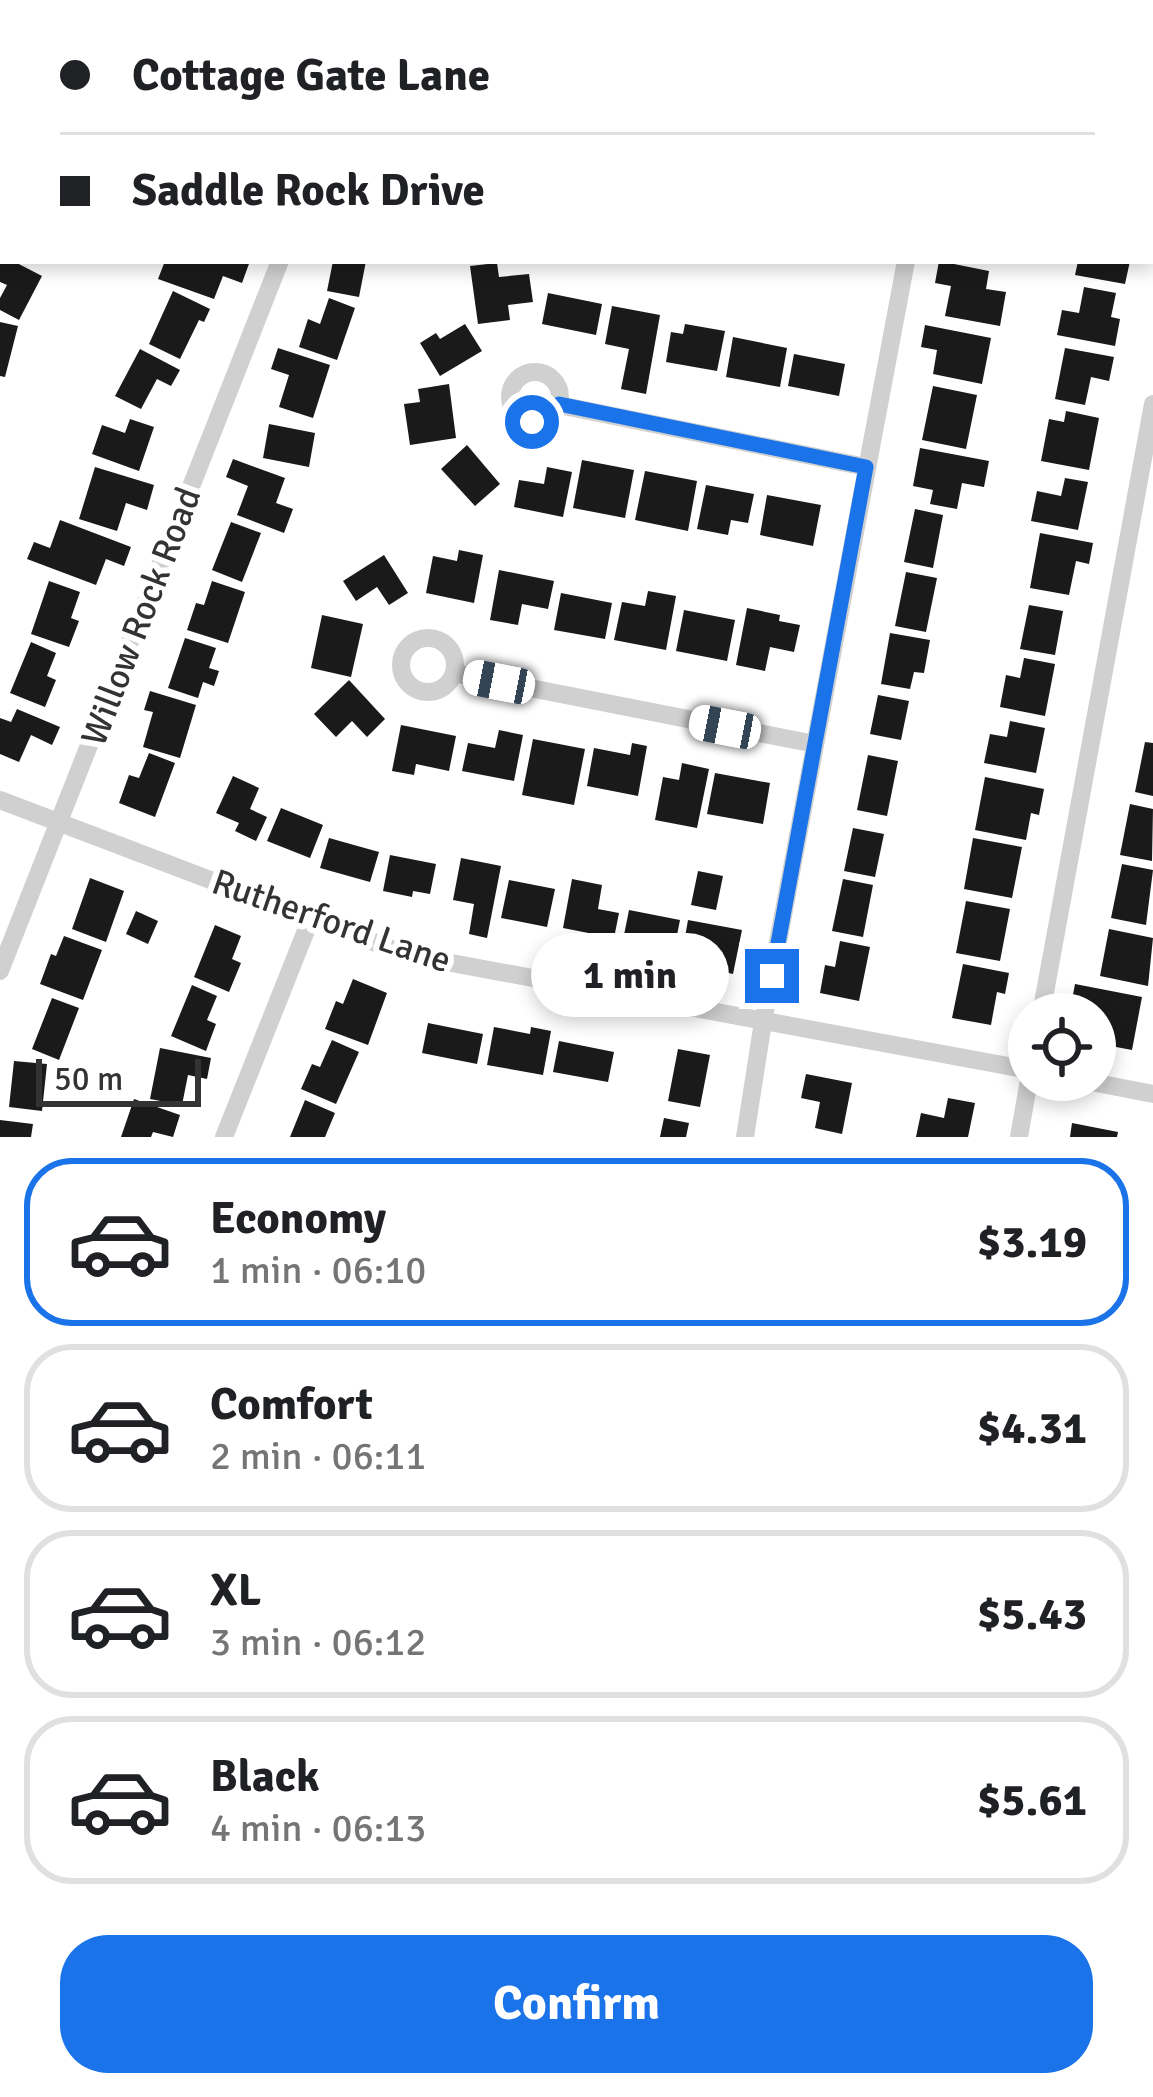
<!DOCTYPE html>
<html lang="en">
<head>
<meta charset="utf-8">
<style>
  body { margin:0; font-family:Signika,sans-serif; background:#f2f2f2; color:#202124; height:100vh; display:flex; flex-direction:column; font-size:45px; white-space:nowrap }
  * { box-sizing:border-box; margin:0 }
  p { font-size:39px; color:#757577 }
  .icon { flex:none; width:66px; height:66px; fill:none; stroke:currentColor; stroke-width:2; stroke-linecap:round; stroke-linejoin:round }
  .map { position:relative; height:1137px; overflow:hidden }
  .drawer { display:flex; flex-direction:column; background:#fff; flex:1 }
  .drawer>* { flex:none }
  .banner { position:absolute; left:0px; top:0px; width:1155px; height:264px; box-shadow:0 6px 18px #0003; display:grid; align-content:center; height:264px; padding:0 60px; background:#fff }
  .controls { position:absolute; left:1008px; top:993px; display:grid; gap:24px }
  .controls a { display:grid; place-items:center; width:108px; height:108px; border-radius:50%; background:#fff; box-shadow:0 6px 18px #0003; font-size:60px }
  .scale { position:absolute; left:36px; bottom:30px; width:165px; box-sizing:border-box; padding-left:12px; border:6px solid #333; border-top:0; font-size:33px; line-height:42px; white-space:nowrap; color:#333; -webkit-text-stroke:9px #fff; paint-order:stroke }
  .end { position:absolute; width:54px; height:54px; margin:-27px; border:15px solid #1a73e8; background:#fff; box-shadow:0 0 0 6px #fff }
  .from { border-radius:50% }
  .bubble { position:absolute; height:84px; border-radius:42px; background:#fff; box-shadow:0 6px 18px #0003; font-size:39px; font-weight:700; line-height:84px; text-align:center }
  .car { position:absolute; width:36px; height:72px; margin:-36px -18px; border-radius:15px; box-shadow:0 0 9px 3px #0007; background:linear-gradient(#fff 24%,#345 0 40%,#fff 0 76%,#345 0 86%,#fff 0) }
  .banner b { display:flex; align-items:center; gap:42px; height:114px; font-size:45px }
  .banner b+b { border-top:3px solid #e0e0e0 }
  .banner i { width:30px; height:30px; background:#202124 }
  ul { padding:21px 0 0; list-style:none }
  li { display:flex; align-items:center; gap:36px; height:168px; margin:0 24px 18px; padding:0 36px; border:6px solid #e0e0e0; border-radius:48px }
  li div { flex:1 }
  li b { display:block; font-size:45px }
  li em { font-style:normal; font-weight:700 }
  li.active { border-color:#1a73e8 }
  li>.icon { width:108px; height:108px; stroke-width:1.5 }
  .button { display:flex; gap:24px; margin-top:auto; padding:24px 60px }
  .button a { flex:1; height:138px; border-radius:48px; background:#1a73e8; color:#fff; font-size:48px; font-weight:700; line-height:138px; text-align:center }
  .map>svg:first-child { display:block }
  .building { fill:#1a1a1a }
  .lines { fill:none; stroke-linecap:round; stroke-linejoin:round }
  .minor { stroke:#d0d0d0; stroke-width:18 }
  .route { stroke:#1a73e8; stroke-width:15 }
  .labels { text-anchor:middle; stroke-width:12; stroke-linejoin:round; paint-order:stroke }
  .street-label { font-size:36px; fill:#333; stroke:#fff }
</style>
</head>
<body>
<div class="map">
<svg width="1153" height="1137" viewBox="0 0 1153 1137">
  <rect width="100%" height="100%" fill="#fff"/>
  <path class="building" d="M 0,261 L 13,261 L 42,276 L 19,320 L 0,310 L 0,298 L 7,285 L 0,282 Z
    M 165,261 L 193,262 L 250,261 L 242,283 L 223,276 L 214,299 L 158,279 Z
    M 333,261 L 366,261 L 359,297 L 327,291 Z
    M 939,261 L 989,271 L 986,289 L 1006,292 L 1000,326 L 945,316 L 951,286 L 935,283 Z
    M 1078,261 L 1130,261 L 1125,284 L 1075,275 Z
    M 497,263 L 499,277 L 529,274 L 533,302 L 508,305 L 510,320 L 478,324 L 470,266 Z
    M 1084,287 L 1116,293 L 1111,317 L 1120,319 L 1115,346 L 1057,335 L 1062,310 L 1079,313 Z
    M 173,291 L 210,309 L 204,322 L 199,320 L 180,359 L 149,344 Z
    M 548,293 L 602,304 L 596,335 L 542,324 Z
    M 329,298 L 355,308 L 337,360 L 299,347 L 308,319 L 320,324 Z
    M 612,306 L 660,315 L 646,394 L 621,389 L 629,349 L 605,344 Z
    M 0,322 L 18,326 L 5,377 L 0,376 Z
    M 465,324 L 482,351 L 440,376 L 420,343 L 436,333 L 440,339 Z
    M 685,324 L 725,331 L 717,371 L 666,362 L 671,332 L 683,334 Z
    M 925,325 L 991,338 L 982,384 L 933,374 L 937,350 L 921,347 Z
    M 733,337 L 787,348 L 780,387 L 726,377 Z
    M 278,348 L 330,365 L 313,418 L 279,407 L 289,375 L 271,369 Z
    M 1065,348 L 1114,357 L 1109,381 L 1091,377 L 1085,405 L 1055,399 Z
    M 140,349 L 180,370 L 171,386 L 157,379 L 141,409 L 115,396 Z
    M 794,354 L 845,364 L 839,396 L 788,386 Z
    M 449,384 L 456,438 L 410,445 L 404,404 L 420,402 L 418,389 Z
    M 933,386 L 977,395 L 966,449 L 922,440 Z
    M 1066,411 L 1099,418 L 1089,470 L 1041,461 L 1049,419 L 1064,422 Z
    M 130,419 L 154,427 L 139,471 L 92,454 L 102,425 L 125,433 Z
    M 269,424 L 315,433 L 309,467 L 263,458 Z
    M 467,445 L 500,484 L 475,506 L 441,469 Z
    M 920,448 L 989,461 L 984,487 L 962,483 L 957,509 L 930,504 L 933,490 L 913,486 Z
    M 233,459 L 285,478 L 276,503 L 293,509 L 284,533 L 237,515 L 248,486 L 226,477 Z
    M 582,460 L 634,470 L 625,518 L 573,508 Z
    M 95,467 L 154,485 L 147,510 L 126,503 L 117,531 L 79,519 Z
    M 547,467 L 572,472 L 563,517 L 514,507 L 519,480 L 544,484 Z
    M 645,471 L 697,481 L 688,531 L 635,520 Z
    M 1065,478 L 1088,482 L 1078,530 L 1031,521 L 1037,491 L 1061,496 Z
    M 706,485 L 754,494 L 748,523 L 731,520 L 728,535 L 697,529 Z
    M 767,495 L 821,505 L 813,546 L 760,535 Z
    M 915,509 L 943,515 L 933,568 L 904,562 Z
    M 60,520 L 131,547 L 124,566 L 106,559 L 96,585 L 27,559 L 34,542 L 50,548 Z
    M 231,522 L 261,533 L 242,582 L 212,570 Z
    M 1040,533 L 1093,543 L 1089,564 L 1076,561 L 1069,595 L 1030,588 Z
    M 459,550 L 483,555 L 474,603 L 426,593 L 433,556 L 457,561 Z
    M 384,555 L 408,593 L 389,605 L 377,587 L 356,601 L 343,581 Z
    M 499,570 L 554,581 L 548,609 L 522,604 L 518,625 L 490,620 Z
    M 906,572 L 937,578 L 926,632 L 895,626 Z
    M 49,581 L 80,592 L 71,618 L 79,621 L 69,647 L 31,634 Z
    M 212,581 L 245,592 L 228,643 L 187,630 L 196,603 L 204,605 Z
    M 648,591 L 676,596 L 666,650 L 614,640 L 622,602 L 645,606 Z
    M 561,593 L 612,603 L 605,639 L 554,630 Z
    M 1029,605 L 1063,611 L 1055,655 L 1020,649 Z
    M 747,608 L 780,615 L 779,621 L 800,625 L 794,652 L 770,647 L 765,671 L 736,665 Z
    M 684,610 L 735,620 L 727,661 L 676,651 Z
    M 322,615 L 363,624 L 351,677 L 311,668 Z
    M 890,633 L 930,640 L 924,673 L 914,672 L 910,689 L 881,684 Z
    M 185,638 L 216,648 L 209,668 L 219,671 L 214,686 L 203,682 L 198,698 L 168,688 Z
    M 31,642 L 56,653 L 47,676 L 56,680 L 45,707 L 10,693 Z
    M 1024,658 L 1055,664 L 1045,716 L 1000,707 L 1006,675 L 1020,678 Z
    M 349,680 L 385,719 L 367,737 L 352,721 L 336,737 L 314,714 Z
    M 150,691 L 196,705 L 180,758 L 143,747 L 153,712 L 144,710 Z
    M 878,695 L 909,701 L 901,740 L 870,734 Z
    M 17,709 L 60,727 L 52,745 L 31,735 L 19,762 L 0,754 L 0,718 L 11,722 Z
    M 1010,721 L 1045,728 L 1036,773 L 984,763 L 990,734 L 1007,737 Z
    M 401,725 L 456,736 L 449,771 L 416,764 L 414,775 L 392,771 Z
    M 499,730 L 523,735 L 514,781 L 462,771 L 468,743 L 495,748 Z
    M 533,739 L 585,749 L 574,805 L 522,795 Z
    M 1145,742 L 1153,743 L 1153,796 L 1135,792 Z
    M 632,743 L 647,746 L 638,796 L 587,786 L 594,748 L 630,755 Z
    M 149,753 L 175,763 L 155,817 L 119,803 L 129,775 L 139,778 Z
    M 868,755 L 898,761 L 887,816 L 857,810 Z
    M 682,763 L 709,769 L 697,828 L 655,820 L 663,777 L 679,780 Z
    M 715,773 L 770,783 L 763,824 L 707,814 Z
    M 233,776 L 259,788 L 250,809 L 267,817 L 256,841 L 235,831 L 239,823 L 216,813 Z
    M 985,777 L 1044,789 L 1039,815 L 1031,813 L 1026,840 L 975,830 Z
    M 1130,804 L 1153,809 L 1152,861 L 1120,855 Z
    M 281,808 L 323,825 L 310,858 L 267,841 Z
    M 853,828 L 884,834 L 875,877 L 844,871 Z
    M 329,838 L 379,852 L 370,882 L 320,868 Z
    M 973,838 L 1022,847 L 1012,898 L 964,889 Z
    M 390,855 L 436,864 L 430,894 L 413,891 L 412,897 L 383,891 Z
    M 461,858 L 501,866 L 487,938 L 469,934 L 474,904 L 453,900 Z
    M 1122,864 L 1153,870 L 1146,925 L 1111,918 Z
    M 698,871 L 723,876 L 716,910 L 691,905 Z
    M 90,878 L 124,891 L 106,942 L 72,929 Z
    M 572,879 L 602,885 L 598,909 L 619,913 L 614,938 L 563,928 Z
    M 843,879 L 873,885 L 863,937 L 832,931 Z
    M 509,880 L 555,889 L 547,927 L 501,918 Z
    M 966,901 L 1010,909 L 1000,961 L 956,953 Z
    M 629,910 L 680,920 L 674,950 L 623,940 Z
    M 136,911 L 158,921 L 148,944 L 126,934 Z
    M 688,920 L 742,930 L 733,974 L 720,971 L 723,957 L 683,949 Z
    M 215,925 L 241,936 L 232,959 L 241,963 L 229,992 L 194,977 Z
    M 1109,929 L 1153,938 L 1148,986 L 1100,976 Z
    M 64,936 L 102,950 L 83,1000 L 40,984 L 51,954 L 56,956 Z
    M 840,941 L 870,947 L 859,1001 L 820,993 L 825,965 L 835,967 Z
    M 963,964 L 1009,973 L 1005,994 L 997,992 L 991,1025 L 952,1018 Z
    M 353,979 L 387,993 L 368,1045 L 325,1029 L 336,1001 L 343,1004 Z
    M 1075,984 L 1142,997 L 1132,1050 L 1095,1043 L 1092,1010 L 1071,1005 Z
    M 192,985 L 217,996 L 207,1020 L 216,1024 L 206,1051 L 171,1036 Z
    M 52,998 L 79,1008 L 59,1060 L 32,1049 Z
    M 428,1023 L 483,1034 L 477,1064 L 422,1053 Z
    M 494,1027 L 530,1034 L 531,1027 L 551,1031 L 543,1075 L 487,1065 Z
    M 332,1040 L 359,1052 L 336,1104 L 301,1089 L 312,1064 L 320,1067 Z
    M 559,1041 L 614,1052 L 608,1082 L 553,1072 Z
    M 160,1048 L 211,1058 L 207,1079 L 188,1075 L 182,1105 L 150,1099 Z
    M 678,1049 L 710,1055 L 700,1107 L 668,1101 Z
    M 14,1061 L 47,1064 L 42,1111 L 9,1107 Z
    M 806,1074 L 852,1083 L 842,1134 L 815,1128 L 820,1102 L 801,1098 Z
    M 948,1098 L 975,1103 L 968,1137 L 916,1137 L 921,1113 L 944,1118 Z
    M 134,1099 L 180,1115 L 173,1137 L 153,1132 L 151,1137 L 121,1137 Z
    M 305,1100 L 335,1113 L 325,1137 L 290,1137 Z
    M 664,1118 L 689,1123 L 686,1137 L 660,1137 Z
    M 0,1120 L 33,1124 L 31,1137 L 0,1137 Z
    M 1072,1123 L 1118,1132 L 1117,1137 L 1070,1137 Z"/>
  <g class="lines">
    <path class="minor" d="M 37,3 L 38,0
      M 383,3 L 384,0
      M 953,3 L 954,0
      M 0,96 L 3,89
      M510 397a25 25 0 1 1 50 0a25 25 0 1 1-50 0Z
      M 559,405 L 866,467
      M401 665a27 27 0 1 1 54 0a27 27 0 1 1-54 0Z
      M 454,673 L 815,744
      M 0,800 L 392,949 L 430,959 L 1029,1070
      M 0,971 L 280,261
      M 1041,1014 L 1153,404
      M 1081,1080 L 1153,1094
      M 224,1137 L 311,918
      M 745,1137 L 763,1022 L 906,261
      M 1019,1137 L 1029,1080"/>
  </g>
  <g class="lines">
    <path class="route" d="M 532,422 L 548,418 L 559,404 L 866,467 L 772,976"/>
  </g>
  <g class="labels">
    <g class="street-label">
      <text transform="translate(140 616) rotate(-69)" y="13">Willow Rock Road</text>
      <text transform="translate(332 920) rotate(19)" y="13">Rutherford Lane</text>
    </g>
  </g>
</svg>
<div class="controls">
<a><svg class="icon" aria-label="locate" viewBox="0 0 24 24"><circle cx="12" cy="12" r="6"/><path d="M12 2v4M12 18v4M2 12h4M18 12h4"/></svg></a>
</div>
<div class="scale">50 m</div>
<i class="end from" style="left:532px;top:422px"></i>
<i class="end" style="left:772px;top:976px"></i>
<div class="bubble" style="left:531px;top:933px;width:198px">1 min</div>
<i class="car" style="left:499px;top:682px;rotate:281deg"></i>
<i class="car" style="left:725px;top:727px;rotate:281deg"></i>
<div class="banner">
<b><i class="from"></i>Cottage Gate Lane</b>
<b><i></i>Saddle Rock Drive</b>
</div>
</div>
<section class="drawer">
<ul>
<li class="active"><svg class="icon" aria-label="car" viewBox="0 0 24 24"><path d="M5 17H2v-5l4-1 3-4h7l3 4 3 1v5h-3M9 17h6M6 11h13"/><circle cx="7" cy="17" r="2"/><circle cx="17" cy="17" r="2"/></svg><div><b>Economy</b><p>1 min · 06:10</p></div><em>$3.19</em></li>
<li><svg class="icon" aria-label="car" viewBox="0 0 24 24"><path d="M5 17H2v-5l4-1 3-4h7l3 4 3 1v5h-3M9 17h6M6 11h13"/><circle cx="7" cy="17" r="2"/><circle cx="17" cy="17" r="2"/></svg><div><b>Comfort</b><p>2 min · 06:11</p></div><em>$4.31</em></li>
<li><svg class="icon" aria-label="car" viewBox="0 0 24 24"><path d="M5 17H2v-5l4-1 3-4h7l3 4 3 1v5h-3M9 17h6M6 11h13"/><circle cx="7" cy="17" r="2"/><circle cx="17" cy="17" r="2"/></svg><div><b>XL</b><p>3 min · 06:12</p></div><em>$5.43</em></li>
<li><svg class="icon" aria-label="car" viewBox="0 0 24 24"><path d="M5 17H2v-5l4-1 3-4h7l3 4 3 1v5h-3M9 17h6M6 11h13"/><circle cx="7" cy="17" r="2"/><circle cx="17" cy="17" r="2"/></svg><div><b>Black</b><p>4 min · 06:13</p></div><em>$5.61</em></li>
</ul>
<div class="button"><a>Confirm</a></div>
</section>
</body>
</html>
